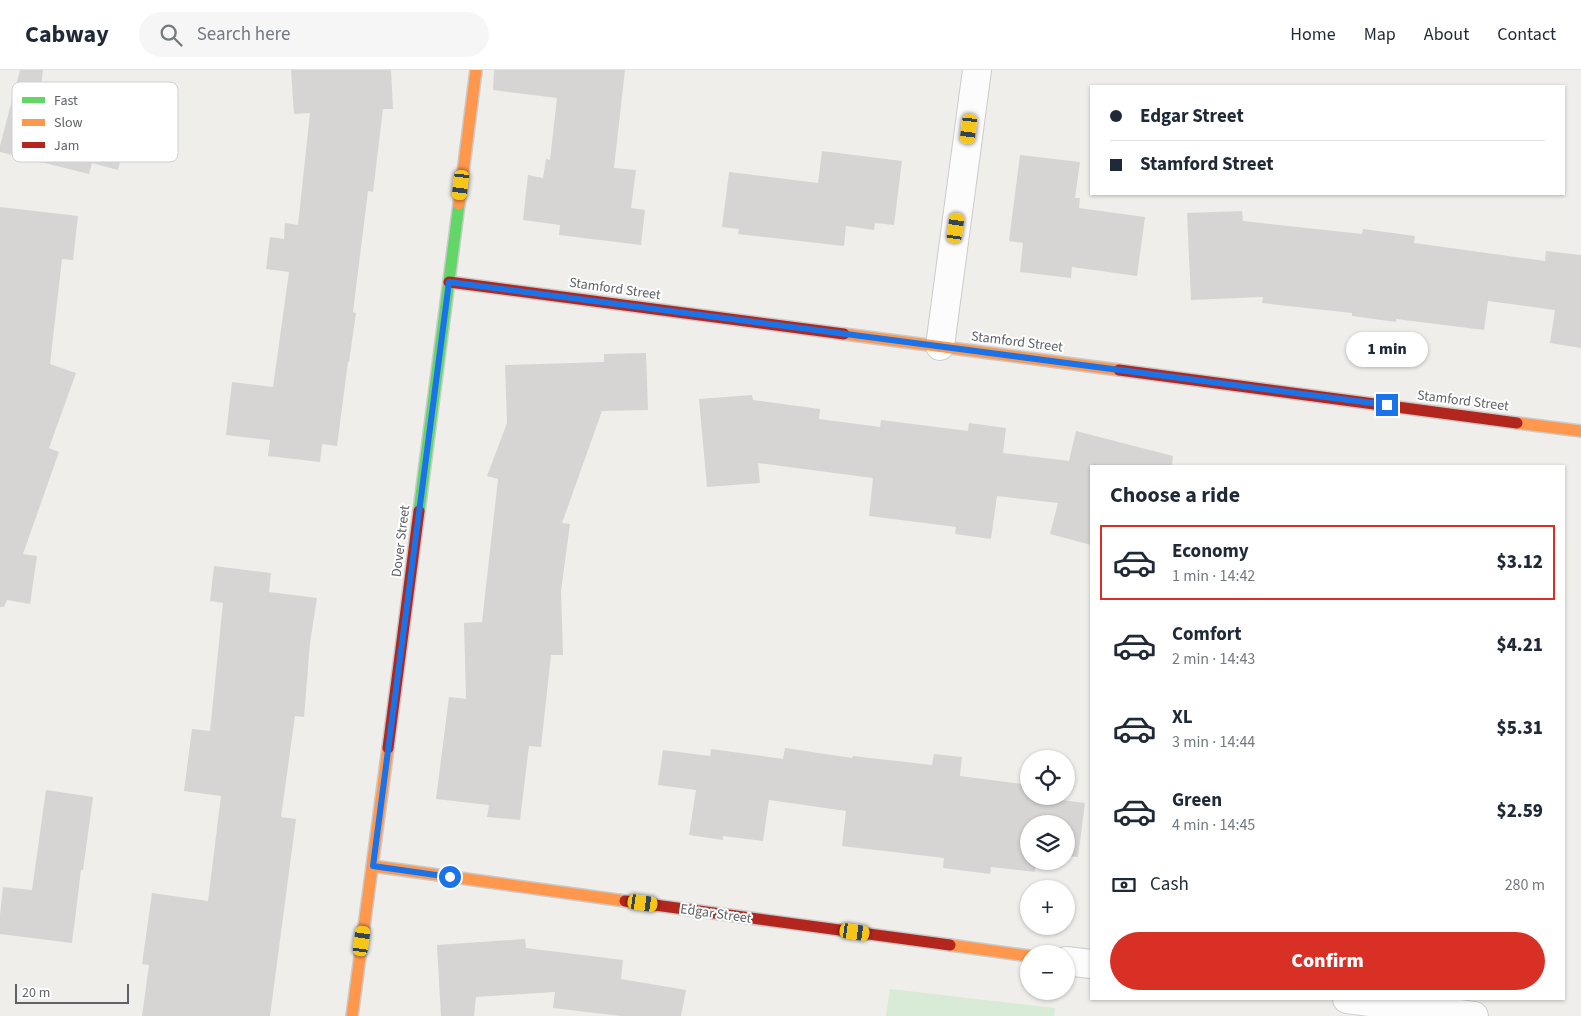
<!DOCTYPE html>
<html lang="en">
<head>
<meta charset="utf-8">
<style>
  body { margin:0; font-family:"Source Sans 3",sans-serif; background:#f6f6f7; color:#1f2937; height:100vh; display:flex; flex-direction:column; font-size:19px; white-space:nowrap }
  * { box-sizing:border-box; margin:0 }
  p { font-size:16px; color:#747a83 }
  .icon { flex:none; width:28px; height:28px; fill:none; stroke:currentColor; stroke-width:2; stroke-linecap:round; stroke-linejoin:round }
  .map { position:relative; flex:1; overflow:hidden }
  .panel { position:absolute; left:1090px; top:395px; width:475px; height:535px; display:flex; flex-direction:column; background:#fff; border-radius:0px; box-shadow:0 1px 4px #0004 }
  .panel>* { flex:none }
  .banner { position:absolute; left:1090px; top:15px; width:475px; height:110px; border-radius:0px; box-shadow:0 1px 4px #0004; display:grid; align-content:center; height:110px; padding:0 20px; background:#fff }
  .tools { position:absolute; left:1020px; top:680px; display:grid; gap:10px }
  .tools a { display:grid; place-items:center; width:55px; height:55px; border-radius:50%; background:#fff; box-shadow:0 1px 4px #0004; font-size:25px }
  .scale { position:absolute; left:15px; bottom:12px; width:114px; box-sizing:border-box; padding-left:5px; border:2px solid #5f6368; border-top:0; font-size:14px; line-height:18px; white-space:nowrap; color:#5f6368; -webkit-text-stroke:4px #fff; paint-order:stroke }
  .end { position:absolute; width:22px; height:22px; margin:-11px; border:6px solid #1a73e8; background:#fff; box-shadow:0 0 0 2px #fff }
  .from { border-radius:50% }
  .bubble { position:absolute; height:35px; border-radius:18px; background:#fff; box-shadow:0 1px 4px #0004; font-size:16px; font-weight:800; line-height:35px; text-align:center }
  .car { position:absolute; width:15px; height:30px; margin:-15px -8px; border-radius:6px; box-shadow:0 0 4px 1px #0007; background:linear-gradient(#f5c518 24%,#345 0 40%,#f5c518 0 76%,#345 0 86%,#f5c518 0) }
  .banner b { display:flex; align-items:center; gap:18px; height:48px; font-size:19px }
  .banner b+b { border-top:1px solid #e0e1e3 }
  .banner i { width:12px; height:12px; background:#1f2937 }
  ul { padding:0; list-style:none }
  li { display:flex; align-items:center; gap:15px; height:75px; margin:0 10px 8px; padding:0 10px; border:2px solid transparent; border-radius:0px }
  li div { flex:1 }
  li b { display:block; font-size:19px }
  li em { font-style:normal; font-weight:800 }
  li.current { border-color:#d93025 }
  li>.icon { width:45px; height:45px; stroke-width:1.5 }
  h2 { padding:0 20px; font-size:22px; line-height:60px }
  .pay { display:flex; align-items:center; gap:12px; height:55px; padding:0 20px; font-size:19px }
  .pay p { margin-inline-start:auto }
  .primary-button { display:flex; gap:10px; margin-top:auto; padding:10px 20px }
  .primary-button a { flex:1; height:58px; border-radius:30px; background:#d93025; color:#fff; font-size:20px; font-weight:800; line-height:58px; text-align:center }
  header { display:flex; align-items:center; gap:30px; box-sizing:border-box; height:70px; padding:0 25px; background:#fff; border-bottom:1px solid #e0e1e3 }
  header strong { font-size:24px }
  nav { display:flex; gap:28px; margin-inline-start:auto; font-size:18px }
  .search { width:350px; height:45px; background:#f6f6f7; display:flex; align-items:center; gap:12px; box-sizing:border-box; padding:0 18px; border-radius:28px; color:#747a83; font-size:19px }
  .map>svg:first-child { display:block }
  .green { fill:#d8ebd6 }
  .building { fill:#d6d5d3 }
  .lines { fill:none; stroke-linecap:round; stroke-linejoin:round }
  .street-casing { stroke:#cbcccc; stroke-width:30 }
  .fast-casing { stroke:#cacacb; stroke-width:14 }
  .slow-casing { stroke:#cacacb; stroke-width:14 }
  .jam-casing { stroke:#cacacb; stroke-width:14 }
  .street { stroke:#fdfcfc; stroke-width:28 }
  .fast { stroke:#63d668; stroke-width:11 }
  .slow { stroke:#ff974d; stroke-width:11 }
  .jam { stroke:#b3261e; stroke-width:11 }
  .route { stroke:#1a73e8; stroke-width:6 }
  .labels { text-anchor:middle; stroke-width:4; stroke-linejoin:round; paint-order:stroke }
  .street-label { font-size:14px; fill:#5f6368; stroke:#fff }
  .key { fill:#fff; stroke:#cfd0d2; stroke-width:1 }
  .key-label { font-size:14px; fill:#5f6368 }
</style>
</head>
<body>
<header>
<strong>Cabway</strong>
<div class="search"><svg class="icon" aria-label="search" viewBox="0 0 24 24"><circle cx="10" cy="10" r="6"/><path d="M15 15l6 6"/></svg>Search here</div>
<nav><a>Home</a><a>Map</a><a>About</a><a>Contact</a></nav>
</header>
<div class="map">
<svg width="1581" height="946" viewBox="0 0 1581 946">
  <rect width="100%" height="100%" fill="#efeeea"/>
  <path class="green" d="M 890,919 L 1055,938 L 1054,946 L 886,946 Z"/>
  <path class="building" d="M 20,0 L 43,0 L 39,32 L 130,54 L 118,100 L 92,93 L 89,104 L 0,82 L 0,76 Z
    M 291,0 L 391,0 L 393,39 L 383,39 L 373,122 L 368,121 L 353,242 L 356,243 L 349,292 L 348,292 L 337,376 L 322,374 L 320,392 L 268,386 L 270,370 L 226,365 L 232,312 L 273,317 L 289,202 L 266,199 L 270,167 L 284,169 L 285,153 L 298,155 L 310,43 L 294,44 Z
    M 494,0 L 625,0 L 614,98 L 636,100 L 631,138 L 645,140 L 641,175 L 559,165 L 560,155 L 523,150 L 528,105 L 543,108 L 546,89 L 550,90 L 557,28 L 493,20 Z
    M 822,81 L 902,91 L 894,155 L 875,153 L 874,160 L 846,156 L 844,176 L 738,164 L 739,159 L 722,157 L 729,102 L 818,113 Z
    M 1020,85 L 1080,92 L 1075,128 L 1080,128 L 1079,138 L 1145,147 L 1137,206 L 1072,197 L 1071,208 L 1020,202 L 1023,173 L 1009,171 Z
    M 0,137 L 78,146 L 73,190 L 62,189 L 50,294 L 76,303 L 49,378 L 59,382 L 23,484 L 37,486 L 30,534 L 7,530 L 4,537 L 0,537 Z
    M 1242,141 L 1243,151 L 1362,164 L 1363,159 L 1415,166 L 1414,173 L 1545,191 L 1546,181 L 1581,185 L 1581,278 L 1550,273 L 1555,240 L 1488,231 L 1484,260 L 1396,249 L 1396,252 L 1352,246 L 1352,243 L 1262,233 L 1263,227 L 1191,230 L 1187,143 Z
    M 646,283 L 648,340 L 602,341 L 562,453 L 570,454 L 561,521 L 563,585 L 551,585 L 541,677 L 529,676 L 520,750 L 487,747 L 489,735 L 436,729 L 449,627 L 466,629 L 464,553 L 482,552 L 498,409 L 487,406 L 507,353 L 505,295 L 604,292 L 604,284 Z
    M 752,325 L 753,330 L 820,339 L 819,349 L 880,357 L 881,350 L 968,361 L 969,353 L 1006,358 L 1003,383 L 1069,391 L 1076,361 L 1173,386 L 1172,396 L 1091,396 L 1091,475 L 1050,464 L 1058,433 L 997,426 L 991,469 L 955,464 L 956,457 L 869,446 L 873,408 L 758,393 L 760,413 L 707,417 L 699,329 Z
    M 214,496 L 271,503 L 269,522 L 317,528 L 310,573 L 304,647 L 295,646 L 281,747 L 296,749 L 270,946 L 142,946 L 149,895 L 142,894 L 152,823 L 208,831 L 221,726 L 184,721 L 192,659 L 210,661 L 223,533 L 210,531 Z
    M 785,678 L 852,688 L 853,686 L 932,695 L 934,684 L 962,687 L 960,706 L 1029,715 L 1029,726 L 1085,733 L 1078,787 L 1066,786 L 1066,754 L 1029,754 L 1029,791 L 1036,791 L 1035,802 L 991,797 L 990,804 L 943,798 L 944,788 L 842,776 L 846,741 L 769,730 L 763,771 L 723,766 L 723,770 L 689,765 L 696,720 L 658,715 L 663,680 L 710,686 L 711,679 L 783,689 Z
    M 46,720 L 93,727 L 83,800 L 81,800 L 72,873 L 0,864 L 0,845 L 3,817 L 32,820 Z
    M 525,869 L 526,878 L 623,890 L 621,909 L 686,920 L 681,946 L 621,946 L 553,938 L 555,922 L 476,927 L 474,946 L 441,946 L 437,875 Z"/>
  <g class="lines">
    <g class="street-casing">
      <path id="street" d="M 940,276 L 977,0
        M 1066,891 L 1091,894
        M 1347,929 L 1474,946"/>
    </g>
    <g class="fast-casing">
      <path id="fast" d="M 419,441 L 459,134"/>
    </g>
    <g class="slow-casing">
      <path id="slow" d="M 459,134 L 476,0
        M 844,264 L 1119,300
        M 1517,353 L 1581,361
        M 373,796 L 625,831
        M 950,875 L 1029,886
        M 352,946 L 388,678"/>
    </g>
    <g class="jam-casing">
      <path id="jam" d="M 449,212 L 844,264
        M 1119,300 L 1517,353
        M 388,678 L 419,441
        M 625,831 L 950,875"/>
    </g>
    <use href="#street" class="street"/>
    <use href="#fast" class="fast"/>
    <use href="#slow" class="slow"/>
    <use href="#jam" class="jam"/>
  </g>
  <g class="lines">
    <path class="route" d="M 450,807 L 373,796 L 449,212 L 1387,335"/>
  </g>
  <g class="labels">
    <g class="street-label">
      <text transform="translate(615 218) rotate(8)" y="5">Stamford Street</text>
      <text transform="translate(1017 271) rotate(7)" y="5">Stamford Street</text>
      <text transform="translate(1463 330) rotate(7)" y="5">Stamford Street</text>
      <text transform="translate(400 471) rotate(-83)" y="5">Dover Street</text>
      <text transform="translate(716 843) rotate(8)" y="5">Edgar Street</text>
    </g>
  </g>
  <rect x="12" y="12" width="166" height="80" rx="8" class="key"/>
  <rect x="22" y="27" width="23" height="6" fill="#63d668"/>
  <rect x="22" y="49" width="23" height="7" fill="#ff974d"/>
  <rect x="22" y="72" width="23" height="6" fill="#b3261e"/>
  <g class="key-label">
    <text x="54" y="35">Fast</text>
    <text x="54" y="57">Slow</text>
    <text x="54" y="80">Jam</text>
  </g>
</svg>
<div class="tools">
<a><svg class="icon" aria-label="locate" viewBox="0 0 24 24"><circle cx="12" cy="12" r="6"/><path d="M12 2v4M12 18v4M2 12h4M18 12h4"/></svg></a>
<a><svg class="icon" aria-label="layers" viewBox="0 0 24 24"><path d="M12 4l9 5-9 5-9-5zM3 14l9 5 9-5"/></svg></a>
<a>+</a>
<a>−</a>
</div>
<div class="scale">20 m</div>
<i class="end from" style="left:450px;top:807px"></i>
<i class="end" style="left:1387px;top:335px"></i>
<div class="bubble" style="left:1346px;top:262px;width:82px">1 min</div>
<i class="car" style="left:969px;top:59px;rotate:187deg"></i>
<i class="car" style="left:461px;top:115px;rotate:187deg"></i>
<i class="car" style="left:956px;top:158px;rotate:8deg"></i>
<i class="car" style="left:643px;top:833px;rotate:98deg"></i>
<i class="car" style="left:855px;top:862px;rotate:98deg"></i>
<i class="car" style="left:362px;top:871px;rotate:8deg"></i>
<div class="banner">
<b><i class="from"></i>Edgar Street</b>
<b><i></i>Stamford Street</b>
</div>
<section class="panel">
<h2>Choose a ride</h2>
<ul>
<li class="current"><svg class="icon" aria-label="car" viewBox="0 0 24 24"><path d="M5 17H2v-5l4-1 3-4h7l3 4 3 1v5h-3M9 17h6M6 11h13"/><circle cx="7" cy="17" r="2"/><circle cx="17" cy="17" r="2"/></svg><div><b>Economy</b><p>1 min · 14:42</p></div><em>$3.12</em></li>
<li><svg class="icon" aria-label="car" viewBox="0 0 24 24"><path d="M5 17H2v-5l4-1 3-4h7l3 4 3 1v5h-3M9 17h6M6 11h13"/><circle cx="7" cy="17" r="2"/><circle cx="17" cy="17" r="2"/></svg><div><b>Comfort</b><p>2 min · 14:43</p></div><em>$4.21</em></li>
<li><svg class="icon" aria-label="car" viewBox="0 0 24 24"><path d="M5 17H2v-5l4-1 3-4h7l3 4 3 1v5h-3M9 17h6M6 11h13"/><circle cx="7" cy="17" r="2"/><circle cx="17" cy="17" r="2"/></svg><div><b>XL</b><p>3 min · 14:44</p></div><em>$5.31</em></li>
<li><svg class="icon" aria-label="car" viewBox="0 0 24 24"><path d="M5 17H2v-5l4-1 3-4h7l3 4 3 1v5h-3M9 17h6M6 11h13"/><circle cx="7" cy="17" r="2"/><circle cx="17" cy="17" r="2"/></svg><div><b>Green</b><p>4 min · 14:45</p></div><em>$2.59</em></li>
</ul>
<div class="pay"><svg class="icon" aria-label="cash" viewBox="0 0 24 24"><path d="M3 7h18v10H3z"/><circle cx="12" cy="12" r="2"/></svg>Cash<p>280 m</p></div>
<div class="primary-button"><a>Confirm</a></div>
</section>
</div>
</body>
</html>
